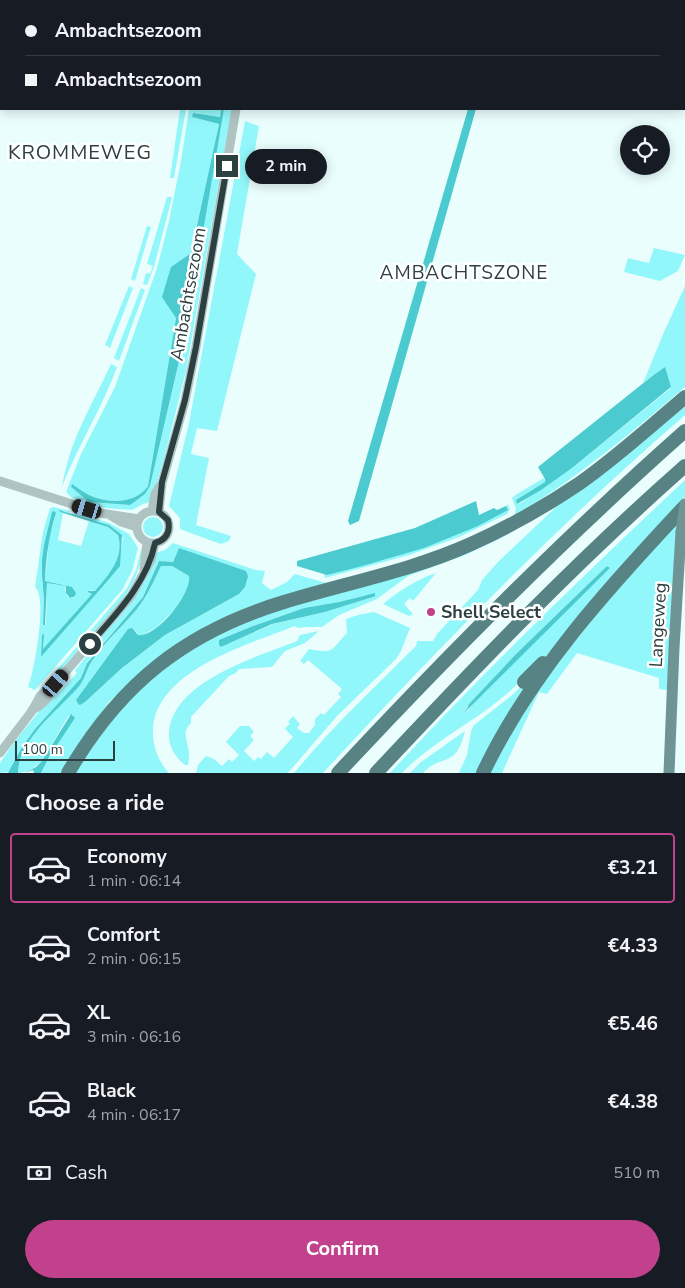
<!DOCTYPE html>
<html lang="en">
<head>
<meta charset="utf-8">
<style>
  body { margin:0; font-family:"Nunito Sans",sans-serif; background:#242831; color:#f1f3f6; height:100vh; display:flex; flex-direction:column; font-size:19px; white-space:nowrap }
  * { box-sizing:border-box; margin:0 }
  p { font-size:16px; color:#9ea1a6 }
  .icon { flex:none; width:28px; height:28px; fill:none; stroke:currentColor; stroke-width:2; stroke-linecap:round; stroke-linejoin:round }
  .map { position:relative; height:773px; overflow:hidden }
  .sheet { display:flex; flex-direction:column; background:#171b24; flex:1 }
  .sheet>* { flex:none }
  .guide { position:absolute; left:0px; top:0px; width:685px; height:110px; box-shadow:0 2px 12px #0003; display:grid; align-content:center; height:110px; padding:0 25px; background:#171b24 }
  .controls { position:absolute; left:620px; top:125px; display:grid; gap:10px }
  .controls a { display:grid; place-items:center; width:50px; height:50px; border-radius:50%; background:#171b24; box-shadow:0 2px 12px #0003; font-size:25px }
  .scale { position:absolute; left:15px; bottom:12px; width:100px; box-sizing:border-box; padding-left:5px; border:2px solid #2d4041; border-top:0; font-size:14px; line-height:18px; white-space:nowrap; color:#2d4041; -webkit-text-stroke:4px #fff; paint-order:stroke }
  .end { position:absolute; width:22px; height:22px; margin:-11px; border:6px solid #2d4041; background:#fff; box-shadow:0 0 0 2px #fff }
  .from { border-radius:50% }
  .bubble { position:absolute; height:35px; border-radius:18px; background:#171b24; box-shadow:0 2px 12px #0003; font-size:16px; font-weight:700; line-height:35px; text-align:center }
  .car { position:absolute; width:15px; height:30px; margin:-15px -8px; border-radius:6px; box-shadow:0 0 4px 1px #0007; background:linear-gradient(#222 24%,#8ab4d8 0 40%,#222 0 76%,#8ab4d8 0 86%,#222 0) }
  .guide b { display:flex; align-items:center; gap:18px; height:48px; font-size:19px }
  .guide b+b { border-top:1px solid #363941 }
  .guide i { width:12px; height:12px; background:#f1f3f6 }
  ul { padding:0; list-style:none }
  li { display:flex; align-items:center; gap:15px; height:70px; margin:0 10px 8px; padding:0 15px; border:2px solid transparent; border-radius:5px }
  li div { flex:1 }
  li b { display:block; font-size:19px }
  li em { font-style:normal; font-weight:700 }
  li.on { border-color:#c2418c }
  li>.icon { width:45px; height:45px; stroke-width:1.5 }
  h2 { padding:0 25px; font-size:22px; line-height:60px }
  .pay { display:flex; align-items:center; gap:12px; height:55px; padding:0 25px; font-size:19px }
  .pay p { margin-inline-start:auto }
  .primary-button { display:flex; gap:10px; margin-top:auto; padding:10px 25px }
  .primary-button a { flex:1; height:58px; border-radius:30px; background:#c2418c; color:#fff; font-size:20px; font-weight:700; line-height:58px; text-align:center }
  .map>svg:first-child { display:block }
  .green { fill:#92f7fa; fill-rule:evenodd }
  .water { fill:#4bcbcf }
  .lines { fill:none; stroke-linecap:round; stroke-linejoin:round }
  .minor { stroke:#afc3c3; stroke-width:9 }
  .major { stroke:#6f9495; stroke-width:11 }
  .highway { stroke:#578385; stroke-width:14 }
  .major-bridge { stroke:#6f9495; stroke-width:11 }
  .route { stroke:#2d4041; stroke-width:6 }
  .poi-dot { fill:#c2418c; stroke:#fff; stroke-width:2 }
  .labels { text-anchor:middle; stroke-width:5; stroke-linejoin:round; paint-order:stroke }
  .street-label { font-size:18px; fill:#2d4041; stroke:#fff }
  .poi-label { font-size:18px; font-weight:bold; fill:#2d4041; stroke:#fff; text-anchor:start }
  .neighbourhood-label { font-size:19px; letter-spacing:1px; fill:#2d4041; stroke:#fff }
  .quarter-label { font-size:20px; letter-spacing:1px; fill:#2d4041; stroke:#fff }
</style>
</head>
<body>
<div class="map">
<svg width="685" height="773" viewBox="0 0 685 773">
  <rect width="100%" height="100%" fill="#ebfefe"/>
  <path class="green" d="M 180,109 L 186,109 L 174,178 L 170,178 Z
    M 189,109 L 221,109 L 220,117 L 193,113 L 192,117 L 219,124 L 191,253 L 171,267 L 176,318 L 148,486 C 136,504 108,504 89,495 C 84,493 78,488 72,485 L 71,487 L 89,502 L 128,505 L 145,494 L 150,486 L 183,344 L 190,295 L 195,293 L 193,290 L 196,265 L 224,109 L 232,109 L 186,371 L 164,459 L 151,502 L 143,504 L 132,510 L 105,508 L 72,498 L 66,492 L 81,454 L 115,387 L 157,268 L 169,221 L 181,161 Z
    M 245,121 L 259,126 L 237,254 L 256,274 L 217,431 L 197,428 L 191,454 L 209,458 L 196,525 L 231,536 L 229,541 L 221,544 L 215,542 L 180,529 L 180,518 L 169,506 L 189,423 Z
    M 167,197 L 172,197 L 154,267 L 147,285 L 143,284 L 146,273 L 150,274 L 153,266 L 147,264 Z
    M 147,226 L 151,227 L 135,281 L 131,279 Z
    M 654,248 L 685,255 L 678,271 L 660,281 L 624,272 L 628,258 L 649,263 Z
    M 129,286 L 133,288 L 110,348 L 105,345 Z
    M 685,286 L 685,387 C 630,434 576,479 514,516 L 516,509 L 512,498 L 517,494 L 544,478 L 545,482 L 516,500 L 519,504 L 572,468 L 671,388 L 651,377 L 643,383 L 664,332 Z
    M 141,288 L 145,290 L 119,361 L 114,358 Z
    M 111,364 L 117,367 C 102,409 78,445 62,487 C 70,439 91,407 111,364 Z
    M 685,402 L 685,415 C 557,526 438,648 323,773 L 294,773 C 331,728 374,688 416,646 L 417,641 L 433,641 L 437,634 L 478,590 L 482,580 L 498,562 L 556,507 Z
    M 685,480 L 685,497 C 625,560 574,634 509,692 C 475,722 433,741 402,773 L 390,773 C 484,671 584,575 685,480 ZM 607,566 L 610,568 L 519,657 L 473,703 L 467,712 L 466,708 L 469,704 L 517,653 Z
    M 508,504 L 510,509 L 507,514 L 459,537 L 409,555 L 325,578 L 324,574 L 327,575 L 478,526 L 507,510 L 506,506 Z
    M 53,507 L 70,511 L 70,513 L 60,510 L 60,512 L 63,513 L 58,540 L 81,546 L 89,521 L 108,527 L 118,535 C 126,558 108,575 95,591 L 90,590 L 92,594 L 43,650 L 44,635 L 42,635 L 41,657 L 118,568 L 123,538 L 109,525 L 73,514 L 74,512 L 109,523 L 129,534 L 138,548 L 132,571 L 122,590 L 35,690 L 28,687 C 34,672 48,597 35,587 L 43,532 L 50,508 ZM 53,512 L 56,513 L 49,539 L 45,581 L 72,587 L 76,593 L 75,596 L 71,598 L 68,597 L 65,590 L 66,586 L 47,583 L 46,625 L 43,625 L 44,600 L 42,575 L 44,545 Z
    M143 527a10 10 0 1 1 20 0a10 10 0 1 1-20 0Z
    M 678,519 L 667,690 L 659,689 L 659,678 L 577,653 L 547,694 L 539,692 L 502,773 L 488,773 C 500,753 510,732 522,713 C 569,644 623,581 678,519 Z
    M 517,529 L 499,539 L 465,555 L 408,576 L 377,599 L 339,615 L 322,627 L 305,627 L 298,628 L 295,626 C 250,644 158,669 153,728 C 152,745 158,761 169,773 L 72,773 L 83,754 L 148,679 L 214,633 ZM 366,595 L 373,597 L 325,612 L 273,624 L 221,647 L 220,640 L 253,626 L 304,608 L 339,602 Z
    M 173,543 L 256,570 L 265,571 L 262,583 L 271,590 L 287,582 L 295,574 L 326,583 L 281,596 L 243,609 L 208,625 L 161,656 L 109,702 L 60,773 L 41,773 L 49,757 L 74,718 L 69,715 L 42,761 C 35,767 27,773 18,773 C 18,739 60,709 80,684 C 85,678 87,668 92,661 C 104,642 123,626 137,609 C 147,596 154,581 161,566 L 172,566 L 189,576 L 190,582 L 183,598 L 176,608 L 157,627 L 143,635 L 138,635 L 136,631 L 109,656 L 76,700 L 78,704 L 85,702 L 122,668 L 165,635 L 239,594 L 245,587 L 204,557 L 179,548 L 173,562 L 159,561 L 143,597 L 87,662 L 81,678 L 35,729 L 22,747 L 9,772 L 0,773 L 0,763 L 15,741 L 45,704 L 47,705 L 77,673 L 75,671 L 96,643 L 130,604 L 147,576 L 155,553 L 165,550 Z
    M 141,550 L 143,550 C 140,568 135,580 126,595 L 40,694 L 38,692 L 127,588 L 136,570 Z
    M 436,573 L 413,601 L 410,598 L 404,604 L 413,614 L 409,616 L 383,604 C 400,590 416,580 436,573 Z
    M 374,612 L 410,628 L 401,651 L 396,659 L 337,716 L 288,773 L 196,773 L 198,765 L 206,756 L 214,759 L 222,766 L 229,759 L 232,762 L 239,755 L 226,742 L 240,726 L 249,726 L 254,732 L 250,736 L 254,740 L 244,751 L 254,761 L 258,757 L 261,759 L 267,752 L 274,758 L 293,737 L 285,729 L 290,723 L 288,722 L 293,716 L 300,724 L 297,728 L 304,733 L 309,733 L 315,725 L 315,719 L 321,713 L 324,715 L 341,697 L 338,694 L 342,689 L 308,660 L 304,664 L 300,661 L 309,649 C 334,654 330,651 347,633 L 346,619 L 358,615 Z
    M 319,631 L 305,643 L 285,651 L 272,667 L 239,669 L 236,673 L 229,676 L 191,717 L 191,723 C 181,733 188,740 189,753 C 189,757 189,761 188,765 L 185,765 C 175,757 168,746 169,732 C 173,681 257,657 297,641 L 300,635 Z
    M 548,661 L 480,773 L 459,773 L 467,755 L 471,731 L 474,725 L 511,696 Z
    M 465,731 C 456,770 441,753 423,773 L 410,773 L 421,762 Z"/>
  <path class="water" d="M 221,109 L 224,109 L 222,121 L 193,290 L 196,293 L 190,295 L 183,344 L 150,486 L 145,494 L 130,505 L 89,502 L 71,487 L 72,484 C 78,488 83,492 89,495 C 108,504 136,504 148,486 L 176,318 L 162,297 L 171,267 L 191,253 L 219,124 L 192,117 L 193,113 L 220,117 Z
    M 468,109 L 476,109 L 359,521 L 350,525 L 348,521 Z
    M 665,367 L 671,387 L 572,468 L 541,490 L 517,504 L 516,500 L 545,482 L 545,479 L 538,467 L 651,377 Z
    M 476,501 L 479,515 L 494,508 L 497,510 L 506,506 L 508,510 L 478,526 L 424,548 L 362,566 L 327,575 L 297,566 L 297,561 L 415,528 Z
    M 59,510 L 109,525 L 122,535 L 120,566 L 110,578 L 41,657 L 42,635 L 44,634 L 44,635 L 43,649 L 92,594 L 88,592 L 88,591 L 95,591 C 108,575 125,558 118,535 L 108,527 L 60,512 Z
    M 54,511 L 56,513 C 49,535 46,557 45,581 L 72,587 L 76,593 L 75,596 L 70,598 L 66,593 L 66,586 L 47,583 L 45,625 L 43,625 L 44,600 L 42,575 L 42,560 L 44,545 L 52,512 Z
    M 179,548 L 246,571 L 248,576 L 245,587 L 239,594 L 165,635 L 122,668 L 85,702 L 80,705 L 78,704 L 76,700 L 128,629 L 132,628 L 138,635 C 156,638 192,594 189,576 L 172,566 L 161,566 C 154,581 147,596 137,609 C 123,626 104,642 92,661 C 87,668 85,678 80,685 C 60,709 18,739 18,773 L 8,773 L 22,747 L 35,729 L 81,678 L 87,663 L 143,597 L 159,561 L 173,562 Z
    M 607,566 L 610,568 L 465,712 L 469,704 L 517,653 Z
    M 375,593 L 375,596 L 373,597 L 325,612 L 272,624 L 221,647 L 219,645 L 219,640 L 253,626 L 304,608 L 339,602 Z
    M 71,714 L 75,718 L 49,757 L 41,773 L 34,773 L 33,770 L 24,773 L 36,767 L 42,761 Z"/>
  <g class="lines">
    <path class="minor" d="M 254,1 L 255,0
      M 0,481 L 100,513 L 139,519
      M137 527a16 16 0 1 1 32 0a16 16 0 1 1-32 0Z
      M 152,511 L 155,494 L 162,483
      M 159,512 L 162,483 L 185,401 L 196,347 L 236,109
      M 111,516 L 121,522 L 137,527
      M 144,569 L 147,542
      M 32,710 C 44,704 49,697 55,686
      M 0,753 L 32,711 L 40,696 L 56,683 L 131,596 L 151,560 L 155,543"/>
    <path class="major" d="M 669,773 L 674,648 L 681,532"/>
    <path class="highway" d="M 524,682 L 543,663
      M 68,773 C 120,684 185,632 284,602 C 346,583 411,571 471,544 C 509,527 546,506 580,483 C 617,457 651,426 685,397
      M 338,773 C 449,654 563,539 685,431
      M 376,773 C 475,667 576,562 685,466
      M 483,773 C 531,672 609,587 685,506"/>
    <path class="major-bridge" d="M 681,532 L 685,504"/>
  </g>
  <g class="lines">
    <path class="route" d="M 90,644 C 116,614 147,583 155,543 C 166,540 171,532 168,520 L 159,512 L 162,482 L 185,400 L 196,347 L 227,166"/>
  </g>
  <circle class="poi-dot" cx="431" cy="612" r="5"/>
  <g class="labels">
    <g class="street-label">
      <text transform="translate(188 294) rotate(-80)" y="6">Ambachtsezoom</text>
      <text transform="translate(658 625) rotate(-87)" y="6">Langeweg</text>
    </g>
    <g class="poi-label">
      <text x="441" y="618">Shell Select</text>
    </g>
    <g class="neighbourhood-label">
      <text x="464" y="279">AMBACHTSZONE</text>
    </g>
    <g class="quarter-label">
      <text x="80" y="159">KROMMEWEG</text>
    </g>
  </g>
</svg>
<div class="controls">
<a><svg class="icon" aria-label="locate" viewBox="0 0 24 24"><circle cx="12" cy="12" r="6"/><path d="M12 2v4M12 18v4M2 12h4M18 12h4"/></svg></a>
</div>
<div class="scale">100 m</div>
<i class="end from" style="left:90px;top:644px"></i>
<i class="end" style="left:227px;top:166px"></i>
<div class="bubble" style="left:245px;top:149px;width:82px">2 min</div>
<i class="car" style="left:87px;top:509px;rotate:287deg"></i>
<i class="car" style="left:56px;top:683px;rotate:41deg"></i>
<div class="guide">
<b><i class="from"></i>Ambachtsezoom</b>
<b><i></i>Ambachtsezoom</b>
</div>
</div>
<section class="sheet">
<h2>Choose a ride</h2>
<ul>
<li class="on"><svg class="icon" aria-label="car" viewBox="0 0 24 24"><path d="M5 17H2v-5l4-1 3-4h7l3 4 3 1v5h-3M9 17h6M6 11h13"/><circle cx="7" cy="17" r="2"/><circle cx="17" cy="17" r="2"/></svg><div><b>Economy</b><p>1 min · 06:14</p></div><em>€3.21</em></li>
<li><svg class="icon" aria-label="car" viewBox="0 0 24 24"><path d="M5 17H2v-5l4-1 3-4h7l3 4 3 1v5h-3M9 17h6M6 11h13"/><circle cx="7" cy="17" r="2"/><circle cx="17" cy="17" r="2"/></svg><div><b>Comfort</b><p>2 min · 06:15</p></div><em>€4.33</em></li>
<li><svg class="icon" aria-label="car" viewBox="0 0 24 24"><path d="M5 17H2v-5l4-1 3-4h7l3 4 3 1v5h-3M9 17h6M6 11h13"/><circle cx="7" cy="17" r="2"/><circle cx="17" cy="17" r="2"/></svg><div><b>XL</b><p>3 min · 06:16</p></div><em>€5.46</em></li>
<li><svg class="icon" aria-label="car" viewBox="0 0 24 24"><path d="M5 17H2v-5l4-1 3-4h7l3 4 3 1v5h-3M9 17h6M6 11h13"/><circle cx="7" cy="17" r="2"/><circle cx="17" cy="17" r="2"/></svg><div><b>Black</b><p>4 min · 06:17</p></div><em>€4.38</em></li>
</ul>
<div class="pay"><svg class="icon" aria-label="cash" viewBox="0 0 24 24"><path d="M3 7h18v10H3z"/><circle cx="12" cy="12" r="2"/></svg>Cash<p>510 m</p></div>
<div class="primary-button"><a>Confirm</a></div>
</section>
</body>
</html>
